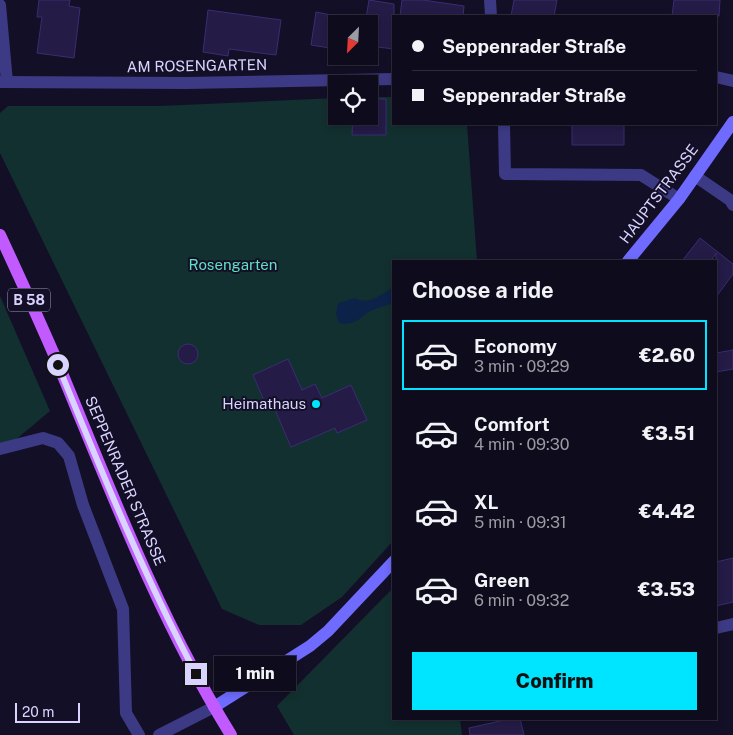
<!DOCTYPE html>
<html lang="en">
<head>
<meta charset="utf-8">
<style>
  body { margin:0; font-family:"Public Sans",sans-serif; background:#1c1929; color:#f1f3f6; height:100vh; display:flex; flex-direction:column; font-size:19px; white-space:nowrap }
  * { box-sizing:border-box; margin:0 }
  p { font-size:16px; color:#9b9ba3 }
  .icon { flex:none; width:28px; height:28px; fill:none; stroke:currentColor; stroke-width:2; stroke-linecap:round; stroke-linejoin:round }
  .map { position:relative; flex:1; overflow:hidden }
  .panel { position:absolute; left:392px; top:260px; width:325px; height:460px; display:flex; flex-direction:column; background:#0e0b1c; border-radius:0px; box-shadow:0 2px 8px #0003,0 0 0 1px #2e2b3b }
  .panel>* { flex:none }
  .guide { position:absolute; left:392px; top:15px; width:325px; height:110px; border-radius:0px; box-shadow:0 2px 8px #0003,0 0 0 1px #2e2b3b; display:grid; align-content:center; height:110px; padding:0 20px; background:#0e0b1c }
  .needle { width:32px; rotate:204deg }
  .tools { position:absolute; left:328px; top:15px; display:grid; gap:10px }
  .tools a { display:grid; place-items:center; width:50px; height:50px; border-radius:0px; background:#0e0b1c; box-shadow:0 2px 8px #0003,0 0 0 1px #2e2b3b; font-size:25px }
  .scale { position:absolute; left:15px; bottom:12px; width:65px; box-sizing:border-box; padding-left:5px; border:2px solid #d9d4ff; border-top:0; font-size:14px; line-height:18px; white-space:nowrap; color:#d9d4ff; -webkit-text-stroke:4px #130f26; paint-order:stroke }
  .end { position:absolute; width:22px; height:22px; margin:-11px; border:6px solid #d9d4ff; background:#111; box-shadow:0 0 0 2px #111 }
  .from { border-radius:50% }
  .bubble { position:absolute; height:35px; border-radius:0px; background:#0e0b1c; box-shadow:0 2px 8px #0003,0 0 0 1px #2e2b3b; font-size:16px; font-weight:800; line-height:35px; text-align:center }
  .guide b { display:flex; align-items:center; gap:18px; height:48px; font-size:19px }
  .guide b+b { border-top:1px solid #2e2b3b }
  .guide i { width:12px; height:12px; background:#f1f3f6 }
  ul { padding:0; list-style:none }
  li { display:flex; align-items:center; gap:15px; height:70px; margin:0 10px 8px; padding:0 10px; border:2px solid transparent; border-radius:0px }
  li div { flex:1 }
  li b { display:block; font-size:19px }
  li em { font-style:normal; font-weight:800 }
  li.current { border-color:#00e5ff }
  li>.icon { width:45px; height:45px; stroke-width:1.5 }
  h2 { padding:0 20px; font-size:22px; line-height:60px }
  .cta { display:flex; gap:10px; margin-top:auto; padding:10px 20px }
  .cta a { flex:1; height:58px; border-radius:0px; background:#00e5ff; color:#111; font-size:20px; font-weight:800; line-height:58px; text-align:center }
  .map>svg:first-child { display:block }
  .green { fill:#12302f }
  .water { fill:#0c2248 }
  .building { fill:#241b47; stroke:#3b2d73 }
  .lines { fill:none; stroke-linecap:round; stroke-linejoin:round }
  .lane { stroke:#3d3a85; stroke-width:12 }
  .street { stroke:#3d3a85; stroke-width:12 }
  .secondary { stroke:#6f6bff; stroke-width:12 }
  .primary { stroke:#c25bff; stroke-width:12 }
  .route { stroke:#d9d4ff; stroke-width:6 }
  .poi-dot { fill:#00e5ff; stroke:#130f26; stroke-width:2 }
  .labels { text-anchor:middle; stroke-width:4; stroke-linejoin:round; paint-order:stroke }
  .shield { fill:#130f26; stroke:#9e99be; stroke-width:1 }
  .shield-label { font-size:14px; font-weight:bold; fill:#d9d4ff }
  .street-label { font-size:15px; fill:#d9d4ff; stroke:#130f26 }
  .park-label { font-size:15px; fill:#5fe0c0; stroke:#130f26 }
  .poi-label { font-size:15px; fill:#d9d4ff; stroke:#130f26; text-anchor:end }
</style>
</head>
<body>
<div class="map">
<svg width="733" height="735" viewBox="0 0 733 735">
  <rect width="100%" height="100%" fill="#130f26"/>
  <path class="green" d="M 369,97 L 394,97 L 394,124 L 467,124 L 477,261 L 394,261 L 394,540 L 342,597 L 301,625 L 259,625 L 222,609 L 0,153 L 0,113 L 8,106 L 160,106 L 336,98 L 336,116 L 369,116 Z
    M 0,296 L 50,411 L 7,447 L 0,450 Z
    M 394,587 L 394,719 L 460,719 L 462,735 L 294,735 L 277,706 Z"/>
  <path class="water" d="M 394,287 L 394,303 C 386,306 374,308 367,313 C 359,320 351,326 339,323 L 336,314 L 338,303 L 355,298 C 371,306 380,294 394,287 Z"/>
  <path class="building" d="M 39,0 L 70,0 L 69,6 L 80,8 L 74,58 L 37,53 L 42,17 L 37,17 Z
    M 369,0 L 394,4 L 394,49 L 369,46 L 369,24 L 365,24 Z
    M 402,0 L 423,0 L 464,6 L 463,16 L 400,16 Z
    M 514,0 L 557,0 L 554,16 L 511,16 Z
    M 674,0 L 720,0 L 719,16 L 672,16 Z
    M 208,10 L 281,20 L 276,55 L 229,49 L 228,56 L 203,52 Z
    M 316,12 L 336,16 L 336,49 L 311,45 Z
    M 369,99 L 386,99 L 386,135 L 352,135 L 353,116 L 369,116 Z
    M 572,124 L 624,124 L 624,145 L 572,145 Z
    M 700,238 L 733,264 L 733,274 L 716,297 L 716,253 L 711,261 L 682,261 Z
    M178 354a10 10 0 1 1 20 0a10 10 0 1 1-20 0Z
    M 733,350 L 733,369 L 716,372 L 716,353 Z
    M 288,359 L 302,390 L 315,384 L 322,398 L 351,385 L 367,420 L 337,433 L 335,428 L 291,447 L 272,403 L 266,405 L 253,375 Z
    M 733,558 L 733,602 L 716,606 L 716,562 Z
    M 509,719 L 520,719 L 524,735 L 470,735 L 469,728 Z"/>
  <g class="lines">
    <path class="lane" d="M 490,0 L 491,16
      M 504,124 L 505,174 L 641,175 L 679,199
      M 0,449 L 43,438 L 58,443 L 69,456 L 83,505 L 123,609 L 126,713 L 139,735
      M 159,735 L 214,707"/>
    <path class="street" d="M 0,5 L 7,82
      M 716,77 L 733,81
      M 0,82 L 186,83 L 394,79
      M 695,176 L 730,200 L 733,205
      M 716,628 L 733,624"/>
    <path class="secondary" d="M 628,261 L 679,199 L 733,122
      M 214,707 L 310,646 L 328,631 L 394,561"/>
    <path class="primary" d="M 0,235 C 20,278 40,322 59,366 C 111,491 159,619 231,735"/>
  </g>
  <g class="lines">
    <path class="route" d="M 58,365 C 101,470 143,574 196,674"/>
  </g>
  <circle class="poi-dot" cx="316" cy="404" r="5"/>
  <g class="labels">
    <rect class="shield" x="8" y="288.5" width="42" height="23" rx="4"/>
    <g class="shield-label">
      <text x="29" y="305">B 58</text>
    </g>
    <g class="street-label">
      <text transform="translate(197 66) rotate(-1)" y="5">AM ROSENGARTEN</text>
      <text transform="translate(659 194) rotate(-53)" y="5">HAUPTSTRASSE</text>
      <text transform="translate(125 481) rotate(67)" y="5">SEPPENRADER STRASSE</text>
    </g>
    <g class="park-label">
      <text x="233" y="270">Rosengarten</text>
    </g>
    <g class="poi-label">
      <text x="306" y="409">Heimathaus</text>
    </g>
  </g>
</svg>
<div class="tools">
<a><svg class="needle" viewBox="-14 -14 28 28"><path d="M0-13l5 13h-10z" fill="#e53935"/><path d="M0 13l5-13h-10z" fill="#9b9ba3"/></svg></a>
<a><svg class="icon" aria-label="locate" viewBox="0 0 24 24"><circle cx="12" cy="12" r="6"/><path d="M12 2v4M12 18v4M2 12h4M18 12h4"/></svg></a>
</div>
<div class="scale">20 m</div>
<i class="end from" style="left:58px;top:365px"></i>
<i class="end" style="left:196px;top:674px"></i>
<div class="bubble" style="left:214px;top:656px;width:82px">1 min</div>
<div class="guide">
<b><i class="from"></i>Seppenrader Straße</b>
<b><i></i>Seppenrader Straße</b>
</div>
<section class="panel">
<h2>Choose a ride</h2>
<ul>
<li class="current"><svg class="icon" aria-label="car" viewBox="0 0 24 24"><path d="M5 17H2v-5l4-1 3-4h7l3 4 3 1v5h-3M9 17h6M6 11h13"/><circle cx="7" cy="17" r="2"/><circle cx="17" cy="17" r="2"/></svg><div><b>Economy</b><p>3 min · 09:29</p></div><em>€2.60</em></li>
<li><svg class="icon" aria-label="car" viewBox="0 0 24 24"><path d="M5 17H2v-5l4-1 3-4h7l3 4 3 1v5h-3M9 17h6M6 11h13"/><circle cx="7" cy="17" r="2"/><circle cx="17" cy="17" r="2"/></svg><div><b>Comfort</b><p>4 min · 09:30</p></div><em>€3.51</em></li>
<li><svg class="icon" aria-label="car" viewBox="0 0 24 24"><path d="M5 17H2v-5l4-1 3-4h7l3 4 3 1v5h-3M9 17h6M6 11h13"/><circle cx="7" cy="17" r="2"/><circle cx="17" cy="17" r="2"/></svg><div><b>XL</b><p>5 min · 09:31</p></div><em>€4.42</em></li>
<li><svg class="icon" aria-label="car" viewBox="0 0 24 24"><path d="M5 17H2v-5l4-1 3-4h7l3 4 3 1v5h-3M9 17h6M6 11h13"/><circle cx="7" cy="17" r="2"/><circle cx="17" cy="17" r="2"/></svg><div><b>Green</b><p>6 min · 09:32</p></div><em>€3.53</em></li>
</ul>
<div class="cta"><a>Confirm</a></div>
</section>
</div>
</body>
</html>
